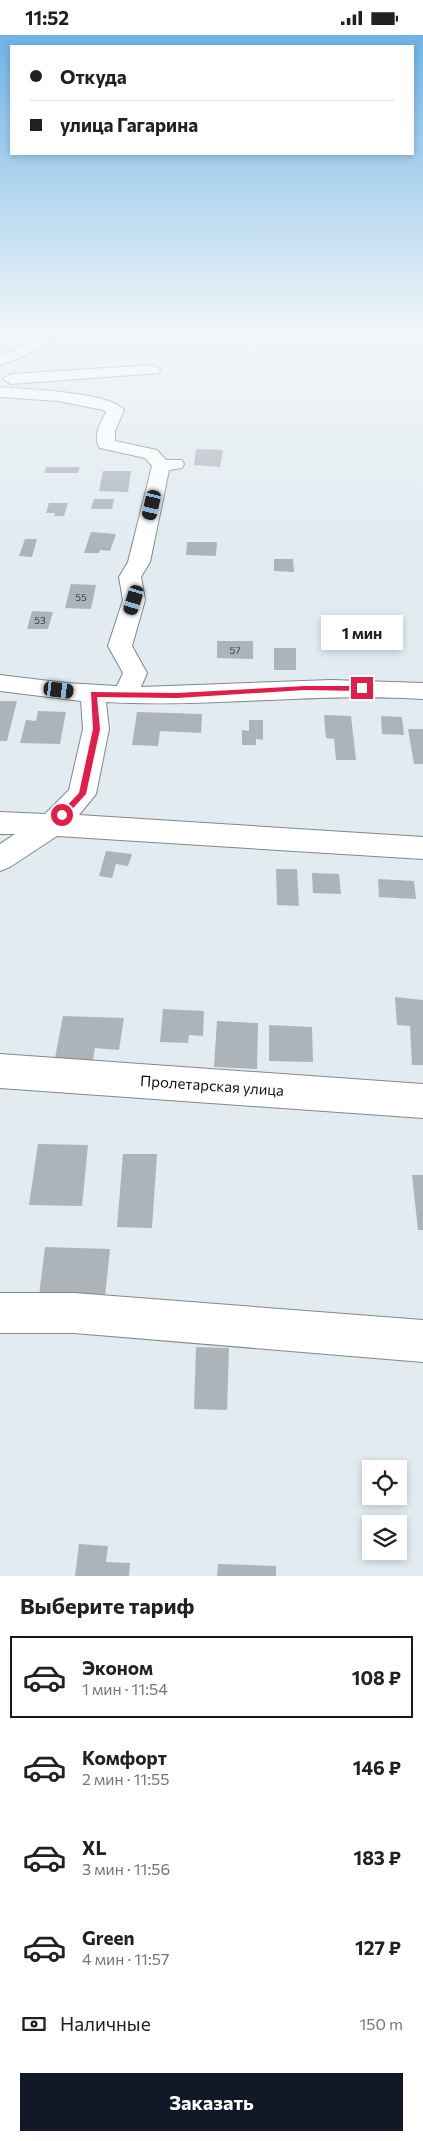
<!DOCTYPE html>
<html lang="ru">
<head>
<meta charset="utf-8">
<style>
  body { margin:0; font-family:Commissioner,sans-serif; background:#f6f6f6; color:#202124; height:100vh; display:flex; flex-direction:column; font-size:19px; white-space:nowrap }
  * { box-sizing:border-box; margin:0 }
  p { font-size:16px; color:#757577 }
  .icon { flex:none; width:28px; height:28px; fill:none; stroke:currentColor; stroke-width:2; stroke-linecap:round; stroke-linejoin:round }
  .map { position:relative; height:1541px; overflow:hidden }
  .details { display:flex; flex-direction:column; background:#fff; flex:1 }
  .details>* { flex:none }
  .hud { position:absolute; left:10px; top:10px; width:404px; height:110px; border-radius:0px; box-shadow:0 2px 8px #0003; display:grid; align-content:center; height:110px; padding:0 20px; background:#fff }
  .buttons { position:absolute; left:362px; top:1425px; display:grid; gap:10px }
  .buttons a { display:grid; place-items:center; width:45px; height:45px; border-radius:0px; background:#fff; box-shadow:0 2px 8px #0003; font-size:25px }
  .end { position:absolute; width:22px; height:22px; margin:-11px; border:6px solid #e11d48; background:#fff; box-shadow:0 0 0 2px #fff }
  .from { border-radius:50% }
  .bubble { position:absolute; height:35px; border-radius:0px; background:#fff; box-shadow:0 2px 8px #0003; font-size:16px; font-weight:700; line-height:35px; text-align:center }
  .car { position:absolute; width:15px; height:30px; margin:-15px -8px; border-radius:6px; box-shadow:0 0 4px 1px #0007; background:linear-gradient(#222 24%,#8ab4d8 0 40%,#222 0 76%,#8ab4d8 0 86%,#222 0) }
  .hud b { display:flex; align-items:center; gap:18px; height:48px; font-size:19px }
  .hud b+b { border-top:1px solid #e0e0e0 }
  .hud i { width:12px; height:12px; background:#202124 }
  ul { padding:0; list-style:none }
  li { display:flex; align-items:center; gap:15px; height:82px; margin:0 10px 8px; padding:0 10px; border:2px solid transparent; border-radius:0px }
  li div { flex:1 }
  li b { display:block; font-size:19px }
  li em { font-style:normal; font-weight:700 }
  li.on { border-color:#111827 }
  li>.icon { width:45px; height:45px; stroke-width:1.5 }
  h2 { padding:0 20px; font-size:22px; line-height:60px }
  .pay { display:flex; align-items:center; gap:12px; height:55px; padding:0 20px; font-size:19px }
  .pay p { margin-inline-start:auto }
  .primary-button { display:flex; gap:10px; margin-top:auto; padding:10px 20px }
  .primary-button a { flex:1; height:58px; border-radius:0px; background:#111827; color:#fff; font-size:20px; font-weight:700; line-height:58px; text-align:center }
  .status { display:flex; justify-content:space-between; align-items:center; height:35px; padding:0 25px; background:#fff; direction:ltr }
  .status svg { height:14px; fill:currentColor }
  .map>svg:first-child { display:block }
  .building { fill:#acb4ba }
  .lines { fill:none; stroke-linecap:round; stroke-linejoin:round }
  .minor-casing { stroke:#80888e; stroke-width:2 }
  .minor { fill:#fff; fill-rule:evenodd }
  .route { fill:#e11d48 }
  .labels { text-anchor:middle; stroke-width:4; stroke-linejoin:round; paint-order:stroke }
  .number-label { font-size:10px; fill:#363a3e }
  .near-street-label { font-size:15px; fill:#0f1214; stroke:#fff }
</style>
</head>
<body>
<div class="status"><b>11:52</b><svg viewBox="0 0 49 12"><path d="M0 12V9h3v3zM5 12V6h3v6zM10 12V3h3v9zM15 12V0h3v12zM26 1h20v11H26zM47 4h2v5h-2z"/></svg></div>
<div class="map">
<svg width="423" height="1541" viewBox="0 0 423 1541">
  <rect width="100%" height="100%" fill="#e1ebf0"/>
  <path class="building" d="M 196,414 L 223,415 L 220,432 L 194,430 Z
    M 46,432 L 80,432 L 78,438 L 44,438 Z
    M 103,436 L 131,436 L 128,457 L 99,456 Z
    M 94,464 L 114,464 L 112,474 L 91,474 Z
    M 49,468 L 68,468 L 64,481 L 54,481 L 55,478 L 46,478 Z
    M 91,497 L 116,499 L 110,516 L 100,515 L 99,518 L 84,518 Z
    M 25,504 L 37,504 L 32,522 L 19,521 Z
    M 187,507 L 217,507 L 216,521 L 186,520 Z
    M 274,524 L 293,524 L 294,537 L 274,536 Z
    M 71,549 L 96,550 L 91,574 L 65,573 Z
    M 32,576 L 53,577 L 48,594 L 27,594 Z
    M 217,606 L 253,606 L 253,624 L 217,623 Z
    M 274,613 L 296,613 L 296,635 L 274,635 Z
    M 0,666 L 17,666 L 7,706 L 0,706 Z
    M 38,676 L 66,677 L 60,709 L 20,708 L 26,685 L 36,686 Z
    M 137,677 L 202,679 L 201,698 L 160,696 L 158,711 L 132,710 Z
    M 324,680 L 351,681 L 356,725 L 336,725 L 334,704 L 326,703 Z
    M 381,681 L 402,682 L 404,700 L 382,699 Z
    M 249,685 L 263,685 L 263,705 L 256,704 L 256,710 L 242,710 L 242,695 L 249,696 Z
    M 408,694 L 423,694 L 423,729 L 414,729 Z
    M 106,816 L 132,819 L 128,831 L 116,829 L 112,843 L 99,841 Z
    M 276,834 L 297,834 L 299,871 L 277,870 Z
    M 312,838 L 339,839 L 341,859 L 313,858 Z
    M 378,844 L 414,846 L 416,864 L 379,862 Z
    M 395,962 L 423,965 L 423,1030 L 412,1030 L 410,991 L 397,990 Z
    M 163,974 L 204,976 L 203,1001 L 189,1000 L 188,1008 L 160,1007 Z
    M 63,981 L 124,983 L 119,1015 L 95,1013 L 93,1025 L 55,1023 Z
    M 217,986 L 258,988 L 257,1034 L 214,1032 Z
    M 269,990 L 312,992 L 313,1027 L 269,1026 Z
    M 38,1109 L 88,1110 L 82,1171 L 29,1170 Z
    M 123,1119 L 157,1119 L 152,1193 L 117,1192 Z
    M 412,1140 L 423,1140 L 423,1195 L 418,1195 Z
    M 45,1212 L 110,1214 L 104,1271 L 38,1269 Z
    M 196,1312 L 229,1313 L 227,1375 L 194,1374 Z
    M 79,1509 L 108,1511 L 106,1527 L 130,1528 L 129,1541 L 75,1541 Z
    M 218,1529 L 276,1531 L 276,1541 L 217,1541 Z"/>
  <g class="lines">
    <g class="minor-casing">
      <path id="minor" d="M 43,297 L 61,297 L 25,321 L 0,330 L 0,320 L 15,315 Z
        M 153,330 L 161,335 L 159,338 L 11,349 L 3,344 L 11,339 Z
        M 0,352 C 23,354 111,357 124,375 L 115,396 L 115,406 L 157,415 L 166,425 L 182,425 L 184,429 L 182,433 L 169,435 L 150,527 L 141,542 L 145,565 L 132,611 L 147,638 L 141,652 L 331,645 L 423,648 L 423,664 C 317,657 212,673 106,667 L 109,694 L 96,759 L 79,780 L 423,802 L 423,824 L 57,801 L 10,832 L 0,836 L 0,809 L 15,799 L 0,799 L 0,777 L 45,779 L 69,755 L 83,694 L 81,666 L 0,656 L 0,640 L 66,648 L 117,651 L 123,638 L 108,611 L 123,565 L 119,542 L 128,527 L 152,431 L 145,423 L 100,413 C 92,402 101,387 106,377 L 103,375 L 58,366 L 0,362 Z
        M 0,1019 L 423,1049 L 423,1083 L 0,1053 Z
        M 0,1258 L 74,1258 L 423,1285 L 423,1327 L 74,1298 L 0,1298 Z"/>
    </g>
    <use href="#minor" class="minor"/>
  </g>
  <linearGradient id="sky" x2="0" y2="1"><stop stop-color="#6eb3e6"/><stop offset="0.58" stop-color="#f2f6f8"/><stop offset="1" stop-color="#f2f6f8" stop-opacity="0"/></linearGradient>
  <rect width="423" height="513" fill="url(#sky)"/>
  <path class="route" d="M 305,651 L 362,651 L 365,653 L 362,656 L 305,655 L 177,663 L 97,662 L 100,694 L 86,759 L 65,782 L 62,783 L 58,780 L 79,758 L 93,694 L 91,657 L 177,658 Z"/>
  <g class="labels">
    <g class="number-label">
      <text x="81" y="566">55</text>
      <text x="40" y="589">53</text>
      <text x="235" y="619">57</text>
    </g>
    <g class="near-street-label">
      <text transform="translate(212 1051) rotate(4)" y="5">Пролетарская улица</text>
    </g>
  </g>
</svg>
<div class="buttons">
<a><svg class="icon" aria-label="locate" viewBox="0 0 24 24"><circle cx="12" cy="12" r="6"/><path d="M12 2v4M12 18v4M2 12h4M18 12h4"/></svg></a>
<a><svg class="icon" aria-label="layers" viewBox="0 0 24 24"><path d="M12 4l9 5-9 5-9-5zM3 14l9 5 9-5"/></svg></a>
</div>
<i class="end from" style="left:62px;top:780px"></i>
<i class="end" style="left:362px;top:653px"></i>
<div class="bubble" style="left:321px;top:580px;width:82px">1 мин</div>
<i class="car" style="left:152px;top:470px;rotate:193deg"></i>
<i class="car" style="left:134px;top:565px;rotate:197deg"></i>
<i class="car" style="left:59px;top:655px;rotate:97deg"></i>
<div class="hud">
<b><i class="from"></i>Откуда</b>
<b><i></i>улица Гагарина</b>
</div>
</div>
<section class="details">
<h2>Выберите тариф</h2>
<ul>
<li class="on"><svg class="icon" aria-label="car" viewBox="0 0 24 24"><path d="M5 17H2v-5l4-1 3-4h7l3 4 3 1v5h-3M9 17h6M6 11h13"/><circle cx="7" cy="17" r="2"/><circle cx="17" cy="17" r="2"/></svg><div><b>Эконом</b><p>1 мин · 11:54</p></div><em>108 ₽</em></li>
<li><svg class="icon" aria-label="car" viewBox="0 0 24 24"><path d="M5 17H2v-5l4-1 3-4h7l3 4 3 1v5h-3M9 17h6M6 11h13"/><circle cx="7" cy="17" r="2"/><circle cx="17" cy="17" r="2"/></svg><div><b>Комфорт</b><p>2 мин · 11:55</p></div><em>146 ₽</em></li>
<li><svg class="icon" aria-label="car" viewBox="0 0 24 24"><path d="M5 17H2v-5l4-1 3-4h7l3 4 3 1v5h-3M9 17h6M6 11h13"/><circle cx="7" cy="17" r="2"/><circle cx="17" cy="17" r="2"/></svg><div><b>XL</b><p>3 мин · 11:56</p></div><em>183 ₽</em></li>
<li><svg class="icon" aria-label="car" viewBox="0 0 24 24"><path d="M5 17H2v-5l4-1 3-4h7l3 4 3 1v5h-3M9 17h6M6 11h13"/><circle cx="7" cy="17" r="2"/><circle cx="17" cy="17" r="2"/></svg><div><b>Green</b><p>4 мин · 11:57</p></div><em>127 ₽</em></li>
</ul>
<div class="pay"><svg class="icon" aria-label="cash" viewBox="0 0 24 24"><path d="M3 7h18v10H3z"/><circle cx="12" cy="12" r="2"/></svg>Наличные<p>150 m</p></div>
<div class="primary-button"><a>Заказать</a></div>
</section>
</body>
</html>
